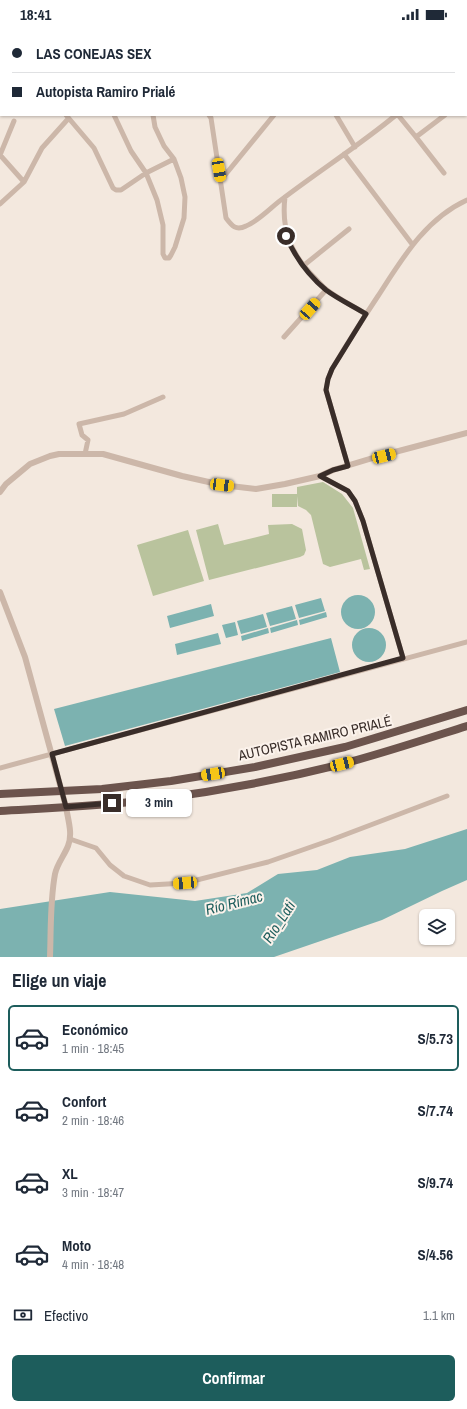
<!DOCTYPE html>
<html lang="es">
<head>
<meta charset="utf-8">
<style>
  body { margin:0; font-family:"Archivo Narrow",sans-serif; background:#f2f2f3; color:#1f2937; height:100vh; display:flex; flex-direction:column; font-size:15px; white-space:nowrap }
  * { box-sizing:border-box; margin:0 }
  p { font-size:13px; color:#747a83 }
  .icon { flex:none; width:22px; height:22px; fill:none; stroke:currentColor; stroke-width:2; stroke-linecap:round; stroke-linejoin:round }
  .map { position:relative; height:929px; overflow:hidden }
  .drawer { display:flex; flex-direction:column; background:#fff; flex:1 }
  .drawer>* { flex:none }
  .guide { position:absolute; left:0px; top:0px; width:467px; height:88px; box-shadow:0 1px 3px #0004; display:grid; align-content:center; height:88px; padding:0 12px; background:#fff }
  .buttons { position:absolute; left:419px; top:881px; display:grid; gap:8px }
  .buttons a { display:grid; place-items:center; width:36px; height:36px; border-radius:6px; background:#fff; box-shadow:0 1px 3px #0004; font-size:20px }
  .end { position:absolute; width:18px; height:18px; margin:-9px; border:5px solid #392d29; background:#fff; box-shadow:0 0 0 2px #fff }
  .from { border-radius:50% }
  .bubble { position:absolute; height:28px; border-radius:6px; background:#fff; box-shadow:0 1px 3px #0004; font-size:13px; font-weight:800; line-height:28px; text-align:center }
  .car { position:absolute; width:12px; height:24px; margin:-12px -6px; border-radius:5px; box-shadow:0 0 3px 1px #0007; background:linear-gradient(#f5c518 24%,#345 0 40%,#f5c518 0 76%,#345 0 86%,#f5c518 0) }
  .guide b { display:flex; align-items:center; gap:14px; height:38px; font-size:15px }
  .guide b+b { border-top:1px solid #e0e1e3 }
  .guide i { width:10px; height:10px; background:#1f2937 }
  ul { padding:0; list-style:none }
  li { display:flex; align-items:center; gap:12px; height:66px; margin:0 8px 6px; padding:0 4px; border:2px solid transparent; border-radius:6px }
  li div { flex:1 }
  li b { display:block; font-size:15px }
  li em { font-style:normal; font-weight:800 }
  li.active { border-color:#1d5d5c }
  li>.icon { width:36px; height:36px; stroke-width:1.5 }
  h2 { padding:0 12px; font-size:18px; line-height:48px }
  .pay { display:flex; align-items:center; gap:10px; height:44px; padding:0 12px; font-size:15px }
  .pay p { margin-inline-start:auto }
  .button { display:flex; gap:8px; margin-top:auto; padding:8px 12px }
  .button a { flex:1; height:46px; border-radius:6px; background:#1d5d5c; color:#fff; font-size:16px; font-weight:800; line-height:46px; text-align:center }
  .status { display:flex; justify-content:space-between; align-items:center; height:28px; padding:0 20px; background:#fff; direction:ltr }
  .status svg { height:11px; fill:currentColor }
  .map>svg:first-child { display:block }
  .green { fill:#b9c39d }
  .water { fill:#7cb2b0 }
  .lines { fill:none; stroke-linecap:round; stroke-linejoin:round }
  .minor { stroke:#ccb7a9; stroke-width:5 }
  .tertiary { stroke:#ccb7a9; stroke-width:6 }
  .trunk { stroke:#6c544d; stroke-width:8 }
  .route { stroke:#392d29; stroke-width:5 }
  .labels { text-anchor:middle; stroke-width:4; stroke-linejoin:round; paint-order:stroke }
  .street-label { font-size:14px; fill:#392d29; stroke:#fbf2eb }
  .water-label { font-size:15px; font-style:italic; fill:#1d5d5c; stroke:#fbf2eb }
</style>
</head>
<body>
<div class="status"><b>18:41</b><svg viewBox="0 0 49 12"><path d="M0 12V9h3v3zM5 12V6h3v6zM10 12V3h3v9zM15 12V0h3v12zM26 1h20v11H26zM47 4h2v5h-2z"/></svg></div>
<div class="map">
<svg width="467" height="929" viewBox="0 0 467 929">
  <rect width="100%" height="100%" fill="#f3e8de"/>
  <path class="green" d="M 323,454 L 342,466 L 353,480 L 370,541 L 364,542 L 361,531 L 330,539 L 323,536 L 311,487 L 306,482 L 298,478 L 297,468 L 297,479 L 272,479 L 272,466 L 297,466 L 297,459 Z
    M 218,496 L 224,517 L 269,506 L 268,497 L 292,496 L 302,501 L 306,522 L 304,527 L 300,529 L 209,552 L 196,502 Z
    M 188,502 L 204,553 L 153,568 L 137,517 Z"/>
  <path class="water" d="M341 584a17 17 0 1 1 34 0a17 17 0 1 1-34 0Z
    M 321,570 L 325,583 L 299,590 L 295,577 Z
    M 211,576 L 214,588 L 170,600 L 167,588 Z
    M 292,578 L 296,591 L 270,598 L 266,585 Z
    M 326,584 L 327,589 L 300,597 L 299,592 Z
    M 263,586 L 267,599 L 241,606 L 237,593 Z
    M 297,592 L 298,597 L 271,605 L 270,600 Z
    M 235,594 L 238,607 L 226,610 L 222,597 Z
    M 268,600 L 269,605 L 242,613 L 241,608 Z
    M352 617a17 17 0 1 1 34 0a17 17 0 1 1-34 0Z
    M 218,605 L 221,616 L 177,627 L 175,616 Z
    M 331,610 L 340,644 L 65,718 L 54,681 Z
    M 467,801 L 467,852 L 442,863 L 382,892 L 274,929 L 0,929 L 0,881 L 110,864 L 195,873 L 247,865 L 278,846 L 317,842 L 350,829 L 405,821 Z"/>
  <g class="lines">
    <path class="minor" d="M 257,0 L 258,1
      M 47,1 L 48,0
      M 96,1 L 98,0
      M 209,1 L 210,0
      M 226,1 L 227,0
      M 250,1 L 251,0
      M 279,1 L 280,0
      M 348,1 L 349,0
      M 375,1 L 376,0
      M 435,1 L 437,0
      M 466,31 L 467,30
      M 0,37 L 1,36
      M 466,54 L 467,54
      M 66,87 L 94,120 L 113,160 L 116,162 L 121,162 L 146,145 L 174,131
      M 114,87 L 131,123 L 146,145 L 157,172 L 163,197 L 163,226 L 165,230 L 169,230 L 171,227 L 175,219 L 184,190 L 185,169 L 181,150 L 174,131 L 164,118 L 155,99 L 153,87
      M 209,87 L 211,90 L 226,190 C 232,198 236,203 246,198 C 259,193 273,177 285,169 C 322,141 361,116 396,87
      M 336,87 L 355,119
      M 398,87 L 416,109 L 445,87
      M 416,109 L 444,145
      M 344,126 L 412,216
      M 0,127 L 14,93
      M 0,127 L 24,154
      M 221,152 L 274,87
      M 285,169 C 281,202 291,226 314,249 C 318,253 322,258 327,262 C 339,271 353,278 366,286
      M 0,176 L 24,154 L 42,120 L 68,91
      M 303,238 L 349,201
      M 284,309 L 326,262
      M 85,426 L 88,412 L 82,407 L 79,396 L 124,386 L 163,369
      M 348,438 L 326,362 L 328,351 L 332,341 C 347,316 362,292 378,268 C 402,231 425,191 467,172
      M 320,448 L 348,463 L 355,473 L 363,493 L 403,630
      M 0,740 L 467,614
      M 70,811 L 96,820 L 110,837 L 124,848 L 150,857 L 185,855 L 268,834 L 331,812 L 447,768"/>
    <path class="tertiary" d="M 0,464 L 6,456 L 30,436 L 50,428 L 59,426 L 103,426 L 182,448 L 222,457 L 256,461 L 285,456 L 320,448 L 333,442 L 376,429 L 467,405
      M 0,564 L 25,629 L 66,779 C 68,792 73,806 68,818 C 64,828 57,836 55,846 C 50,873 51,902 50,929"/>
    <path class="trunk" d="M 0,766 L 102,761 L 171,753 L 255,739 L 345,719 L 467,682
      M 0,783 C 52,780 105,778 157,771 C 219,763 282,751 342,736 C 384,725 426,711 467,698"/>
  </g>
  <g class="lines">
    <path class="route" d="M 112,775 L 66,779 L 52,726 L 403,630 L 363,493 L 355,473 L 348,463 L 320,448 L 333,442 L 348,438 L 326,362 L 328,351 L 332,341 L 366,286 C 353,278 338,271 326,262 C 309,248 295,229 286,208"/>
  </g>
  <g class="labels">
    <g class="street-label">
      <text transform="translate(315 710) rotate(-13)" y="5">AUTOPISTA RAMIRO PRIALÉ</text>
    </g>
    <g class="water-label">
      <text transform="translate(234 875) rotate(-14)" y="5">Río Rímac</text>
      <text transform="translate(279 894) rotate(-57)" y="5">Rio_Lati</text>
    </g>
  </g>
</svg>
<div class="buttons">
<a><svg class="icon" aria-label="layers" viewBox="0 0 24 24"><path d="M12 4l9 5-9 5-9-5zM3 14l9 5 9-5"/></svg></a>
</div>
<i class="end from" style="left:286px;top:208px"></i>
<i class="end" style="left:112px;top:775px"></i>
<div class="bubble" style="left:126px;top:761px;width:66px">3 min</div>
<i class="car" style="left:219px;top:142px;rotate:170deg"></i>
<i class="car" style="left:310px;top:281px;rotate:41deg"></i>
<i class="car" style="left:384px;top:428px;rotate:76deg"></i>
<i class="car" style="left:222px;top:457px;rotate:97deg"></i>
<i class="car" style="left:342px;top:736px;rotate:75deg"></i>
<i class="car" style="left:213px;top:746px;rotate:261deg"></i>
<i class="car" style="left:185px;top:855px;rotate:266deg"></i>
<div class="guide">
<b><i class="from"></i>LAS CONEJAS SEX</b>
<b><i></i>Autopista Ramiro Prialé</b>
</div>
</div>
<section class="drawer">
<h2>Elige un viaje</h2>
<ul>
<li class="active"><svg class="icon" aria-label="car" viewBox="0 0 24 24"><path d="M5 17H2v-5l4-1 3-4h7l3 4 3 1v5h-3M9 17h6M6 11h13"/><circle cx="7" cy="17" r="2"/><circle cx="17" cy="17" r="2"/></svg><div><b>Económico</b><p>1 min · 18:45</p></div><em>S/5.73</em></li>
<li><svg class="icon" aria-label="car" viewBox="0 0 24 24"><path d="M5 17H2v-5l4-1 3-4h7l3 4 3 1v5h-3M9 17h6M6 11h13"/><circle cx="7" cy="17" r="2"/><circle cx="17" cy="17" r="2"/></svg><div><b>Confort</b><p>2 min · 18:46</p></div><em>S/7.74</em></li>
<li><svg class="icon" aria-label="car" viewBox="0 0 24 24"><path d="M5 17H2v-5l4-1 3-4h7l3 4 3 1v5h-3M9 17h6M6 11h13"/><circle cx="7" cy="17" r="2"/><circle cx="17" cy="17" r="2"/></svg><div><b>XL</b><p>3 min · 18:47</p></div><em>S/9.74</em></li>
<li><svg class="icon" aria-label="car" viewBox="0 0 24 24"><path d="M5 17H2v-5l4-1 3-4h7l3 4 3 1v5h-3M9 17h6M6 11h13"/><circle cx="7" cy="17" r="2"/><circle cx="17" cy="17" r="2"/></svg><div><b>Moto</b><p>4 min · 18:48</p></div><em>S/4.56</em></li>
</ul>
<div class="pay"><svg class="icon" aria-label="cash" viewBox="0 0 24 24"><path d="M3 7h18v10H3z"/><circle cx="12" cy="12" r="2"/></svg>Efectivo<p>1.1 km</p></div>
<div class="button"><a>Confirmar</a></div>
</section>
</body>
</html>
